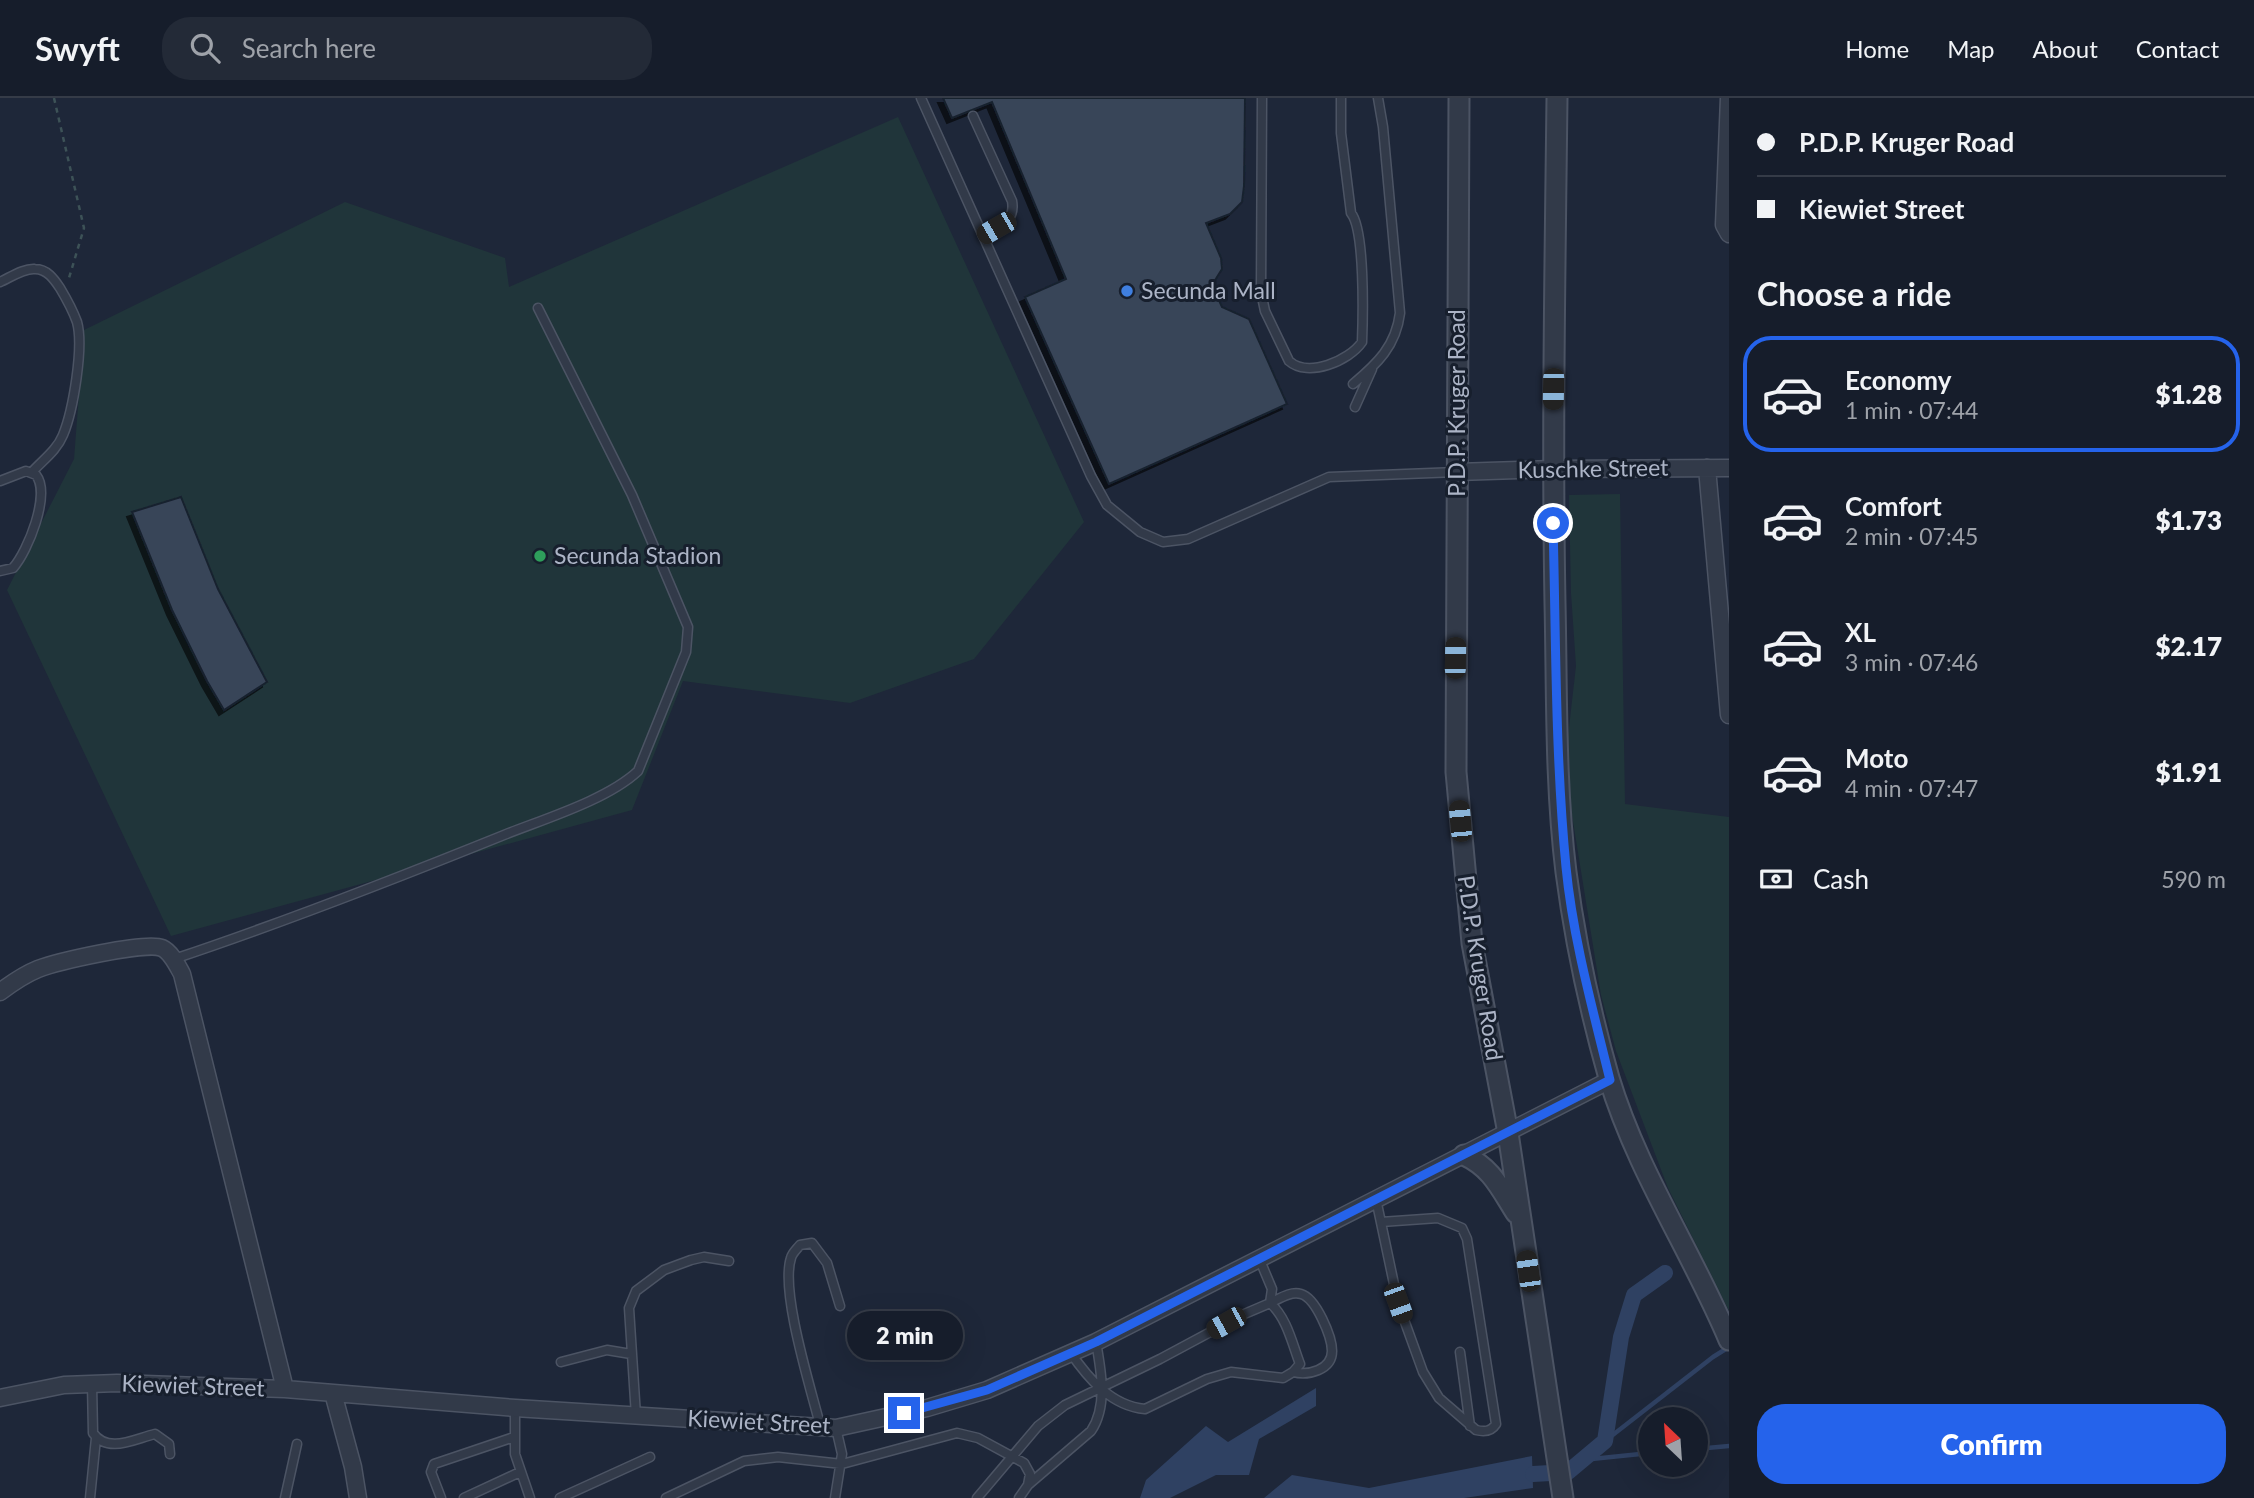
<!DOCTYPE html>
<html lang="en">
<head>
<meta charset="utf-8">
<style>
  body { margin:0; font-family:Lato,sans-serif; background:#232a37; color:#f1f3f6; height:100vh; display:flex; flex-direction:column; font-size:26px; white-space:nowrap }
  * { box-sizing:border-box; margin:0 }
  p { font-size:23px; color:#9ea2a9 }
  .icon { flex:none; width:38px; height:38px; fill:none; stroke:currentColor; stroke-width:2; stroke-linecap:round; stroke-linejoin:round }
  .map { position:relative; flex:1; overflow:hidden }
  .details { display:flex; flex-direction:column; background:#161d2b; width:525px }
  .details>* { flex:none }
  .guide { display:grid; align-content:center; height:154px; padding:0 28px; background:#161d2b }
  .needle { width:46px; rotate:335deg }
  .buttons { position:absolute; left:1638px; top:1309px; display:grid; gap:14px }
  .buttons a { display:grid; place-items:center; width:70px; height:70px; border-radius:50%; background:#161d2b; box-shadow:0 7px 28px #0002,0 0 0 2px #353b47; font-size:35px }
  .end { position:absolute; width:32px; height:32px; margin:-16px; border:9px solid #2563eb; background:#fff; box-shadow:0 0 0 4px #fff }
  .from { border-radius:50% }
  .bubble { position:absolute; height:49px; border-radius:24px; background:#161d2b; box-shadow:0 7px 28px #0002,0 0 0 2px #353b47; font-size:23px; font-weight:800; line-height:49px; text-align:center }
  .car { position:absolute; width:21px; height:42px; margin:-21px -10px; border-radius:9px; box-shadow:0 0 5px 2px #0007; background:linear-gradient(#222 24%,#8ab4d8 0 40%,#222 0 76%,#8ab4d8 0 86%,#222 0) }
  .guide b { display:flex; align-items:center; gap:24px; height:66px; font-size:26px }
  .guide b+b { border-top:2px solid #353b47 }
  .guide i { width:18px; height:18px; background:#f1f3f6 }
  ul { padding:0; list-style:none }
  li { display:flex; align-items:center; gap:21px; height:116px; margin:0 14px 10px; padding:0 14px; border:4px solid transparent; border-radius:28px }
  li div { flex:1 }
  li b { display:block; font-size:26px }
  li em { font-style:normal; font-weight:800 }
  li.current { border-color:#2563eb }
  li>.icon { width:63px; height:63px; stroke-width:1.5 }
  h2 { padding:0 28px; font-size:32px; line-height:84px }
  .pay { display:flex; align-items:center; gap:18px; height:77px; padding:0 28px; font-size:26px }
  .pay p { margin-inline-start:auto }
  .action { display:flex; gap:14px; margin-top:auto; padding:14px 28px }
  .action a { flex:1; height:80px; border-radius:28px; background:#2563eb; color:#fff; font-size:28px; font-weight:800; line-height:80px; text-align:center }
  header { display:flex; align-items:center; gap:42px; box-sizing:border-box; height:98px; padding:0 35px; background:#161d2b; border-bottom:2px solid #353b47 }
  header strong { font-size:33px }
  nav { display:flex; gap:38px; margin-inline-start:auto; font-size:24px }
  .search { width:490px; height:63px; background:#232a37; display:flex; align-items:center; gap:18px; box-sizing:border-box; padding:0 24px; border-radius:28px; color:#9ea2a9; font-size:26px }
  main { display:flex; flex:1; min-height:0 }
  .map>svg:first-child { display:block }
  .green { fill:#20353a }
  .water { fill:#2f4162 }
  .lines { fill:none; stroke-linecap:round; stroke-linejoin:round }
  .stream { stroke:#2f4162; stroke-width:4.5 }
  .canal { stroke:#2f4162; stroke-width:16 }
  .building { fill:#394559; stroke:#19212f; stroke-width:2; filter:url(#shadow) }
  .service-casing { stroke:#4c5464; stroke-width:11 }
  .minor-casing { stroke:#4c5464; stroke-width:19 }
  .tertiary-casing { stroke:#4c5464; stroke-width:23 }
  .path { stroke:#3d5257; stroke-width:2.5; stroke-dasharray:5 5; stroke-linecap:butt }
  .service { stroke:#323a49; stroke-width:8 }
  .minor { stroke:#323a49; stroke-width:16 }
  .tertiary { stroke:#323a49; stroke-width:19 }
  .route { stroke:#2563eb; stroke-width:9 }
  .shop-dot { fill:#3f7fe0; stroke:#171f2d; stroke-width:2.5 }
  .leisure-dot { fill:#2e9e5b; stroke:#171f2d; stroke-width:2.5 }
  .labels { text-anchor:middle; stroke-width:6; stroke-linejoin:round; paint-order:stroke }
  .poi-label { font-size:23px; fill:#acb4c6; stroke:#171f2d; text-anchor:start }
  .street-label { font-size:23px; fill:#acb4c6; stroke:#171f2d }
</style>
</head>
<body>
<header>
<strong>Swyft</strong>
<div class="search"><svg class="icon" aria-label="search" viewBox="0 0 24 24"><circle cx="10" cy="10" r="6"/><path d="M15 15l6 6"/></svg>Search here</div>
<nav><a>Home</a><a>Map</a><a>About</a><a>Contact</a></nav>
</header>
<main>
<div class="map">
<svg width="1729" height="1400" viewBox="0 0 1729 1400">
  <defs>
    <filter id="shadow"><feDropShadow dx="-5" dy="5" stdDeviation="0" flood-color="#0009"/></filter>
  </defs>
  <rect width="100%" height="100%" fill="#1e2739"/>
  <path class="green" d="M 898,19 L 1084,424 L 974,561 L 850,605 L 683,583 L 632,712 L 171,838 L 7,492 L 74,361 L 84,232 L 345,104 L 505,160 L 509,189 Z
    M 1620,396 L 1625,706 L 1729,719 L 1729,1213 L 1668,1090 L 1616,953 L 1601,897 L 1571,711 L 1568,638 L 1576,568 L 1571,495 L 1569,397 Z"/>
  <path class="water" d="M 1316,1290 L 1316,1308 L 1259,1341 L 1249,1377 L 1216,1377 L 1170,1400 L 1140,1400 L 1146,1382 L 1206,1328 L 1228,1344 Z
    M 1532,1358 L 1533,1390 L 1464,1400 L 1264,1400 L 1292,1377 L 1369,1390 Z"/>
  <g class="lines">
    <path class="stream" d="M 1605,1343 L 1713,1259 L 1729,1249
      M 1696,1351 L 1729,1348
      M 1582,1362 L 1650,1355"/>
    <path class="canal" d="M 1533,1376 L 1568,1374 L 1605,1343 L 1621,1239 L 1634,1197 L 1665,1175"/>
  </g>
  <path class="building" d="M 943,0 L 1245,0 L 1244,88 L 1242,104 L 1230,116 L 1206,125 L 1221,160 L 1222,171 L 1212,187 L 1222,209 L 1249,221 L 1287,306 L 1109,386 L 1025,199 L 1066,181 L 992,4 L 952,20 Z
    M 181,399 L 218,491 L 267,584 L 224,612 L 207,583 L 172,512 L 132,414 Z"/>
  <g class="lines">
    <g class="service-casing">
      <path id="service" d="M 921,0 L 1091,378 L 1107,407 L 1140,434 L 1163,444 L 1188,441 L 1329,379 L 1457,374
        M 1262,0 L 1261,194 L 1265,213 L 1289,263 C 1308,280 1349,263 1362,244 C 1363,219 1365,132 1351,115 L 1341,35 L 1341,0
        M 973,18 L 1012,103 C 1016,124 998,129 983,138
        M 0,184 C 11,179 24,170 35,171 C 47,171 54,181 60,190 C 66,200 73,213 77,224 C 84,249 73,313 63,337 C 57,352 43,362 32,374
        M 1353,286 C 1377,266 1396,248 1400,215 L 1383,29 L 1378,0
        M 1355,309 L 1372,271
        M 0,383 L 26,373 L 36,377 C 51,396 28,453 13,470 L 0,473
        M 174,861 C 285,824 395,781 504,737 C 544,721 607,702 638,673 L 686,554 L 688,529 L 632,397 L 538,210
        M 1376,1101 L 1398,1205 L 1423,1274 L 1439,1300 L 1476,1332 C 1484,1334 1491,1334 1496,1326 L 1467,1141 L 1462,1130 L 1438,1120 L 1381,1124
        M 1259,1160 L 1272,1191 L 1270,1205
        M 1270,1205 C 1279,1201 1290,1193 1301,1196 C 1316,1200 1332,1239 1332,1253 C 1332,1272 1308,1278 1293,1274
        M 1460,1254 L 1470,1328
        M 561,1264 L 607,1252 L 631,1256
        M 92,1286 L 93,1335 C 108,1356 134,1341 155,1336 L 169,1346 L 170,1356
        M 515,1310 L 515,1356 L 530,1400
        M 636,1318 L 629,1210 L 636,1193 L 664,1172 L 691,1162 L 704,1159 L 729,1163
        M 820,1327 C 811,1291 780,1193 791,1160 C 792,1155 797,1151 800,1147 L 812,1145 L 827,1165 L 840,1208
        M 1028,1387 L 1091,1333 C 1108,1308 1101,1272 1096,1244
        M 90,1400 L 96,1340
        M 285,1400 L 297,1346
        M 441,1400 L 431,1374 L 434,1366 L 514,1339
        M 464,1400 L 520,1374
        M 560,1400 L 650,1359
        M 666,1400 L 744,1363 L 778,1359 L 842,1366 L 957,1335 L 978,1340 L 1024,1365 L 1030,1376 L 1028,1387 L 1019,1400
        M 835,1400 L 842,1356 L 836,1330
        M 977,1400 L 1038,1328 L 1065,1307 L 1160,1261 L 1242,1217 L 1270,1205 C 1287,1220 1292,1245 1300,1266 L 1293,1274 L 1283,1280 L 1231,1274 L 1207,1281 L 1145,1311 C 1111,1308 1088,1280 1070,1254"/>
    </g>
    <g class="minor-casing">
      <path id="minor" d="M 1729,0 L 1724,127 L 1729,136
        M 1707,370 L 1729,617
        M 1457,374 L 1553,371 L 1729,370
        M 0,894 C 12,885 23,877 38,871 C 56,864 146,843 162,850 C 171,854 177,867 182,876 L 285,1291
        M 333,1295 L 353,1369 L 358,1400
        M 0,1300 L 64,1287 L 117,1285 L 285,1291 L 515,1310 L 836,1330 L 927,1310 L 987,1292 L 1096,1244 L 1610,982"/>
    </g>
    <g class="tertiary-casing">
      <path id="tertiary" d="M 1459,0 L 1456,674 L 1472,845 L 1508,1035 L 1563,1400
        M 1557,0 C 1555,169 1552,337 1555,505 C 1557,594 1555,685 1566,774 C 1575,843 1590,913 1609,980 C 1637,1073 1692,1154 1729,1242
        M 1464,1057 C 1492,1070 1500,1090 1516,1115"/>
    </g>
    <path class="path" d="M 54,0 L 84,130 L 69,180"/>
    <use href="#service" class="service"/>
    <use href="#minor" class="minor"/>
    <use href="#tertiary" class="tertiary"/>
  </g>
  <g class="lines">
    <path class="route" d="M 904,1315 L 987,1292 L 1096,1244 L 1610,982 C 1593,912 1573,841 1566,769 C 1555,655 1556,540 1553,425"/>
  </g>
  <circle class="shop-dot" cx="1127" cy="193" r="7"/>
  <circle class="leisure-dot" cx="540" cy="458" r="7"/>
  <g class="labels">
    <g class="poi-label">
      <text x="1141" y="201">Secunda Mall</text>
      <text x="554" y="466">Secunda Stadion</text>
    </g>
    <g class="street-label">
      <text transform="translate(1457 305) rotate(-90)" y="8">P.D.P. Kruger Road</text>
      <text transform="translate(1593 371) rotate(-1)" y="8">Kuschke Street</text>
      <text transform="translate(1480 870) rotate(81)" y="8">P.D.P. Kruger Road</text>
      <text transform="translate(193 1288) rotate(2)" y="8">Kiewiet Street</text>
      <text transform="translate(759 1324) rotate(3)" y="8">Kiewiet Street</text>
    </g>
  </g>
</svg>
<div class="buttons">
<a><svg class="needle" viewBox="-14 -14 28 28"><path d="M0-13l5 13h-10z" fill="#e53935"/><path d="M0 13l5-13h-10z" fill="#9ea2a9"/></svg></a>
</div>
<i class="end from" style="left:1553px;top:425px"></i>
<i class="end" style="left:904px;top:1315px"></i>
<div class="bubble" style="left:847px;top:1213px;width:116px">2 min</div>
<i class="car" style="left:996px;top:130px;rotate:240deg"></i>
<i class="car" style="left:1553px;top:291px;rotate:181deg"></i>
<i class="car" style="left:1455px;top:560px;rotate:1deg"></i>
<i class="car" style="left:1460px;top:723px;rotate:355deg"></i>
<i class="car" style="left:1528px;top:1173px;rotate:352deg"></i>
<i class="car" style="left:1398px;top:1205px;rotate:160deg"></i>
<i class="car" style="left:1226px;top:1225px;rotate:241deg"></i>
</div>
<section class="details">
<div class="guide">
<b><i class="from"></i>P.D.P. Kruger Road</b>
<b><i></i>Kiewiet Street</b>
</div>
<h2>Choose a ride</h2>
<ul>
<li class="current"><svg class="icon" aria-label="car" viewBox="0 0 24 24"><path d="M5 17H2v-5l4-1 3-4h7l3 4 3 1v5h-3M9 17h6M6 11h13"/><circle cx="7" cy="17" r="2"/><circle cx="17" cy="17" r="2"/></svg><div><b>Economy</b><p>1 min · 07:44</p></div><em>$1.28</em></li>
<li><svg class="icon" aria-label="car" viewBox="0 0 24 24"><path d="M5 17H2v-5l4-1 3-4h7l3 4 3 1v5h-3M9 17h6M6 11h13"/><circle cx="7" cy="17" r="2"/><circle cx="17" cy="17" r="2"/></svg><div><b>Comfort</b><p>2 min · 07:45</p></div><em>$1.73</em></li>
<li><svg class="icon" aria-label="car" viewBox="0 0 24 24"><path d="M5 17H2v-5l4-1 3-4h7l3 4 3 1v5h-3M9 17h6M6 11h13"/><circle cx="7" cy="17" r="2"/><circle cx="17" cy="17" r="2"/></svg><div><b>XL</b><p>3 min · 07:46</p></div><em>$2.17</em></li>
<li><svg class="icon" aria-label="car" viewBox="0 0 24 24"><path d="M5 17H2v-5l4-1 3-4h7l3 4 3 1v5h-3M9 17h6M6 11h13"/><circle cx="7" cy="17" r="2"/><circle cx="17" cy="17" r="2"/></svg><div><b>Moto</b><p>4 min · 07:47</p></div><em>$1.91</em></li>
</ul>
<div class="pay"><svg class="icon" aria-label="cash" viewBox="0 0 24 24"><path d="M3 7h18v10H3z"/><circle cx="12" cy="12" r="2"/></svg>Cash<p>590 m</p></div>
<div class="action"><a>Confirm</a></div>
</section>
</main>
</body>
</html>
